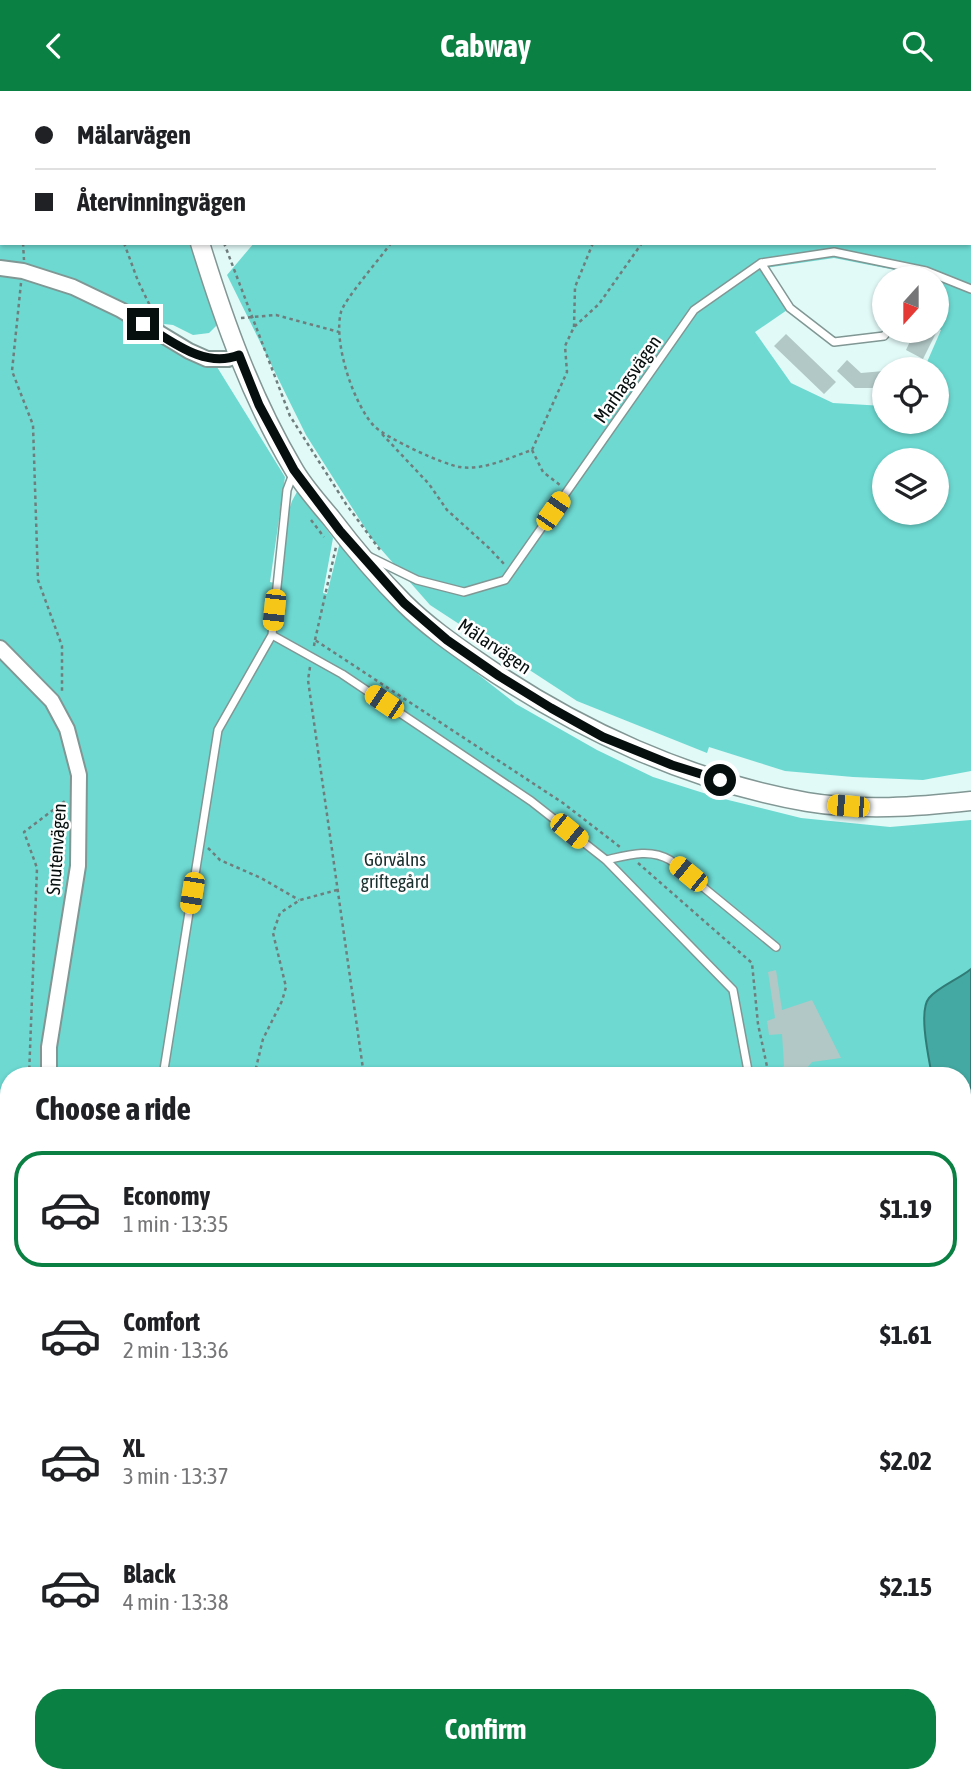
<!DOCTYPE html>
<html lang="en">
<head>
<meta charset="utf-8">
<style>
  body { margin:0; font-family:"Asap Condensed",sans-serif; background:#f2f2f2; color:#202124; height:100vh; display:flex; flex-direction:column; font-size:26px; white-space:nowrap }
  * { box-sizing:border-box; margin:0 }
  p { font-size:23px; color:#757577 }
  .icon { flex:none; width:38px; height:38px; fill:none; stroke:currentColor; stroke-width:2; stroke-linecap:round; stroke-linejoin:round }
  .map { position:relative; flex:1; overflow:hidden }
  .details { position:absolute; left:0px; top:976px; width:971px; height:716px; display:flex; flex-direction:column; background:#fff; border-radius:28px 28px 0 0; box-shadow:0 2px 5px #0004 }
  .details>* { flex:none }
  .guide { position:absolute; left:0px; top:0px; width:971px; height:154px; box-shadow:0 2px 5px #0004; display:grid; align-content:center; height:154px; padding:0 35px; background:#fff }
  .needle { width:46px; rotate:201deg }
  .tools { position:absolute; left:872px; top:175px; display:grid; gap:14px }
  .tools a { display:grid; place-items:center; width:77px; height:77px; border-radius:50%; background:#fff; box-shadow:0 2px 5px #0004; font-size:35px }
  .end { position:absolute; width:32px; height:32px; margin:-16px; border:9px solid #070e0e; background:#fff; box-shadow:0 0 0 4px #fff }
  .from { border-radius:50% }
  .car { position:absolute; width:21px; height:42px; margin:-21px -10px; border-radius:9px; box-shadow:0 0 5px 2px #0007; background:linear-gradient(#f5c518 24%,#345 0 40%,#f5c518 0 76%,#345 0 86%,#f5c518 0) }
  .guide b { display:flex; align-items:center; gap:24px; height:66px; font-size:26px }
  .guide b+b { border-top:2px solid #e0e0e0 }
  .guide i { width:18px; height:18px; background:#202124 }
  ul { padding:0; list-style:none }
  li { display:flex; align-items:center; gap:21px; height:116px; margin:0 14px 10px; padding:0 21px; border:4px solid transparent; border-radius:28px }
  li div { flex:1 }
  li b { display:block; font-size:26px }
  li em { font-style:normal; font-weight:700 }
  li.selected { border-color:#0b8043 }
  li>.icon { width:63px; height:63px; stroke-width:1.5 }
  h2 { padding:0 35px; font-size:32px; line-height:84px }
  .action { display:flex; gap:14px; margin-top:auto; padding:14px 35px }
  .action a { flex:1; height:80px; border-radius:28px; background:#0b8043; color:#fff; font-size:28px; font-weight:700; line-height:80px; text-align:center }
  header { display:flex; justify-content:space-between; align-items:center; height:91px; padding:0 35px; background:#0b8043; color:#fff; font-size:32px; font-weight:700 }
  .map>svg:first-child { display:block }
  .green { fill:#6dd9d1; fill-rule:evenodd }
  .water { fill:#43a9a2; stroke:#317a76; stroke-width:2 }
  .building { fill:#b1c8c6 }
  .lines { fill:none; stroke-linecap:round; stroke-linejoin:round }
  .service-casing { stroke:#809794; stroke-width:10 }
  .minor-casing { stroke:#809794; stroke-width:18 }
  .tertiary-casing { stroke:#809794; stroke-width:21 }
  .path { stroke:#6f7e7d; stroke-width:2.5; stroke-dasharray:3.5 3.5; stroke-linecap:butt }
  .service { stroke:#fff; stroke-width:7 }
  .minor { stroke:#fff; stroke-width:14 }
  .tertiary { stroke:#fff; stroke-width:18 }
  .route { stroke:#070e0e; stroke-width:9 }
  .labels { text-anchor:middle; stroke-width:5; stroke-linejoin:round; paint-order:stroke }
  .street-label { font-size:19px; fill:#070e0e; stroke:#fff }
  .park-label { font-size:19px; fill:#19302e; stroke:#fff }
</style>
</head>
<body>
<header><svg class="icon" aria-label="back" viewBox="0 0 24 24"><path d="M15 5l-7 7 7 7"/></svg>Cabway<svg class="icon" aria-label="search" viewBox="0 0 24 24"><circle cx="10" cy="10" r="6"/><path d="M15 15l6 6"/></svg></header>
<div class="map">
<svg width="971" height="1692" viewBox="0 0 971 1692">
  <rect width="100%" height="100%" fill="#e1f9f7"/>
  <path class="green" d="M 0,0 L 143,0 L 144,2 L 2,2 L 2,152 L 195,152 L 219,232 L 209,242 L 193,244 L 173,234 L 164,233 L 174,260 L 204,266 L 217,276 L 285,386 L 270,491 L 279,493 L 289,419 L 292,410 L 298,399 L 333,447 L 323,502 L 327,503 L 341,447 L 443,556 L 516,613 L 597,659 L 653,686 L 716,706 L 801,727 L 890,736 L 971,729 L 971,1692 L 0,1692 ZM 9,985 L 962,985 L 962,1684 L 9,1684 Z
    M 381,0 L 971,0 L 971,680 L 923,689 L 853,686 L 785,680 L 709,656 L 707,662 L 577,610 L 430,514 L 372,448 L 306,344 L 227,184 L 254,152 L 970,152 L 970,2 L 380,2 ZM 834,167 L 936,187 L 936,237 L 941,239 L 924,278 L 936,278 L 936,331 L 884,331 L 884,315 L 833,312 L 791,292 L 755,241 L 790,217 L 765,177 ZM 884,369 L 936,369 L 936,422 L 884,422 Z"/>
  <path class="water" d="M 971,878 L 971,1092 L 963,1082 L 962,985 L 932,985 C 929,968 918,920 929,907 C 938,896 959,888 971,878 Z"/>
  <path class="building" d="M 915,240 L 936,242 L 923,268 L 906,259 Z
    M 786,243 L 836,291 L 824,303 L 774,255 Z
    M 847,269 L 861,282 L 884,280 L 884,297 L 855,297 L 837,280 Z
    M 776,879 L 782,919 L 812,909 L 841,967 L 812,971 L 806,978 L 807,985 L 777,985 L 777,981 L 784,975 L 782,943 L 769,944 L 767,930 L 775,927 L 768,881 Z
    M 384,1684 L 398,1684 L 397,1692 L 382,1692 Z
    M 433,1684 L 450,1684 L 451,1692 L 434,1692 Z"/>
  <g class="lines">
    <g class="service-casing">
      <path id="service" d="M 761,172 L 790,217 L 834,251 L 884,245 L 888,240
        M 368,465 L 417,489 L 464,501 L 505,489 L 694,219 L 761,172 L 834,161 L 926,180 L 971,198
        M 272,544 L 342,583 L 531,710 L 606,769 L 733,899 L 749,985
        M 606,769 C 628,764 650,757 670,769 L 776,856
        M 163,985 L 218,639 L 272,544 L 287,399 L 293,383"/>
    </g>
    <g class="minor-casing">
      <path id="minor" d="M 0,177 L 23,180 L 73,196 L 121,219 L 189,260 L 207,268 L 228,268 L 239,264
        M 0,557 L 52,610 L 67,638 L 79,684 L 78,775 L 49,956 L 49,985
        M 207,1692 L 209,1684"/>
    </g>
    <g class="tertiary-casing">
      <path id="tertiary" d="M 151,0 L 152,2
        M 200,152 C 224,230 251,306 293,377 C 303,395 318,411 331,427 C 353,456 378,486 404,512 C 426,534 453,553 479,571 C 577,639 689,690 807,711 C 861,720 917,716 971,710"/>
    </g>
    <path class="path" d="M 0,0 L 2,9
      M 51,0 L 52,2
      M 172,0 L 172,2
      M 473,2 L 473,0
      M 691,2 L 691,0
      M 791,2 L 792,0
      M 23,152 L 24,169
      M 124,152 L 138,190 L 153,221
      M 224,152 L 290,325 L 346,413 L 380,459
      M 391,152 C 382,165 344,209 341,221 C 333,251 353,312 374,335 C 386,347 444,374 460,376 C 483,380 511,366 532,359 L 567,281 L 565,255 L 574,236 L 599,213 L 642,152
      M 21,192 L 12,280 L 33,334 L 38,489 L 62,555 L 62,600
      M 241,227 L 276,224 L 339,241
      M 574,236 L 575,196 L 593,152
      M 382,343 L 429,393 L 447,419 L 489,457 L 504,473
      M 532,359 L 543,381 L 560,394
      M 311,429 L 324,446
      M 315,549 L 336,456
      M 314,555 L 315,549 L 563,712 L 620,756
      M 310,576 L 308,589 L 364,985
      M 208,757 L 220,769 L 261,787 L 299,809
      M 638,772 L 752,872 L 758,933 L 769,985
      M 29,985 L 37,777 L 24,741 L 65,710
      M 254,985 L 263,948 L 282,910 L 286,896 L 273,842 L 280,822 L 300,809 L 337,799
      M 962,1149 L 971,1160
      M 0,1161 L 9,1134
      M 0,1347 L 9,1376
      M 0,1470 L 9,1464
      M 0,1662 L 9,1667
      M 23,1684 L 29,1692
      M 531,1684 L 532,1692
      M 610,1684 L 611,1692
      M 720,1684 L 721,1692
      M 852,1684 L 855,1692"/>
    <use href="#service" class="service"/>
    <use href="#minor" class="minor"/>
    <use href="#tertiary" class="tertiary"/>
  </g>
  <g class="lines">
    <path class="route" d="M 143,233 C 172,250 204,278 239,264 L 259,314 L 294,379 L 340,440 L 404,512 L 447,549 L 499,585 L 551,617 L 603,646 L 672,674 L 720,689"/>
  </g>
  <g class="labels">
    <g class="street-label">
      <text transform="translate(627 288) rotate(-55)" y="7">Marhagsvägen</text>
      <text transform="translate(495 555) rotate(34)" y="7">Mälarvägen</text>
      <text transform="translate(56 758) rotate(-86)" y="7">Snutenvägen</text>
    </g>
    <g class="park-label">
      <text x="395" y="775">Görvälns<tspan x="395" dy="22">griftegård</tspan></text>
    </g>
  </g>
</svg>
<div class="tools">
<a><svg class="needle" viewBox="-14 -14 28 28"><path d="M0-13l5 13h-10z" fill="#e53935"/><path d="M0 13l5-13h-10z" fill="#757577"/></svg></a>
<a><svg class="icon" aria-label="locate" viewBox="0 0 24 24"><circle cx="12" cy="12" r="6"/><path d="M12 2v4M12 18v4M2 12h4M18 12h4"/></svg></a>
<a><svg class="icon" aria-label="layers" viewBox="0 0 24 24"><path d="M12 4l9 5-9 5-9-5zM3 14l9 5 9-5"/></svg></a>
</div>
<i class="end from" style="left:720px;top:689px"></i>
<i class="end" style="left:143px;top:233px"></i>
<i class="car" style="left:553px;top:420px;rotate:35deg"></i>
<i class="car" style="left:274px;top:519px;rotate:186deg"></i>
<i class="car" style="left:384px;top:611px;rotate:304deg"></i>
<i class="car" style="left:848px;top:715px;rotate:275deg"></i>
<i class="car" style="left:569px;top:740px;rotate:129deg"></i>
<i class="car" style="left:688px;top:783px;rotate:309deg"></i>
<i class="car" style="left:192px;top:802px;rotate:189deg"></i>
<div class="guide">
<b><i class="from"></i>Mälarvägen</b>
<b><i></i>Återvinningvägen</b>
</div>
<section class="details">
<h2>Choose a ride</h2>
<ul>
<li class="selected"><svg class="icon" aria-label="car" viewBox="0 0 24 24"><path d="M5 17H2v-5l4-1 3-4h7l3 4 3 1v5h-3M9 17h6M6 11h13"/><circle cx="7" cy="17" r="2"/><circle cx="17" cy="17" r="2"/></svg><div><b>Economy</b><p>1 min · 13:35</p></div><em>$1.19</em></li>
<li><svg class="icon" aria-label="car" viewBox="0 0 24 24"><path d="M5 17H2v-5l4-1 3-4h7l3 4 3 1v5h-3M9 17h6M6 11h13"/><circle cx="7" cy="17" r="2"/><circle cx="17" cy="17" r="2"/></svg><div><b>Comfort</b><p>2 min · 13:36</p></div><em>$1.61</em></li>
<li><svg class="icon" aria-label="car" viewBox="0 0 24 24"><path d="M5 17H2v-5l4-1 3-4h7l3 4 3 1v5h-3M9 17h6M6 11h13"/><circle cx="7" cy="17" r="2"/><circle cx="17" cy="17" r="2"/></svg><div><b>XL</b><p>3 min · 13:37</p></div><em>$2.02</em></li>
<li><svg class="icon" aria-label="car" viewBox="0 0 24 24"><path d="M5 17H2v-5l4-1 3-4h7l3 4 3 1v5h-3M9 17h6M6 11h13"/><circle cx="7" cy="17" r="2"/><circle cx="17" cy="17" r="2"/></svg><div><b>Black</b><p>4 min · 13:38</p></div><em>$2.15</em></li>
</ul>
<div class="action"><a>Confirm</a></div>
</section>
</div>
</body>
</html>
